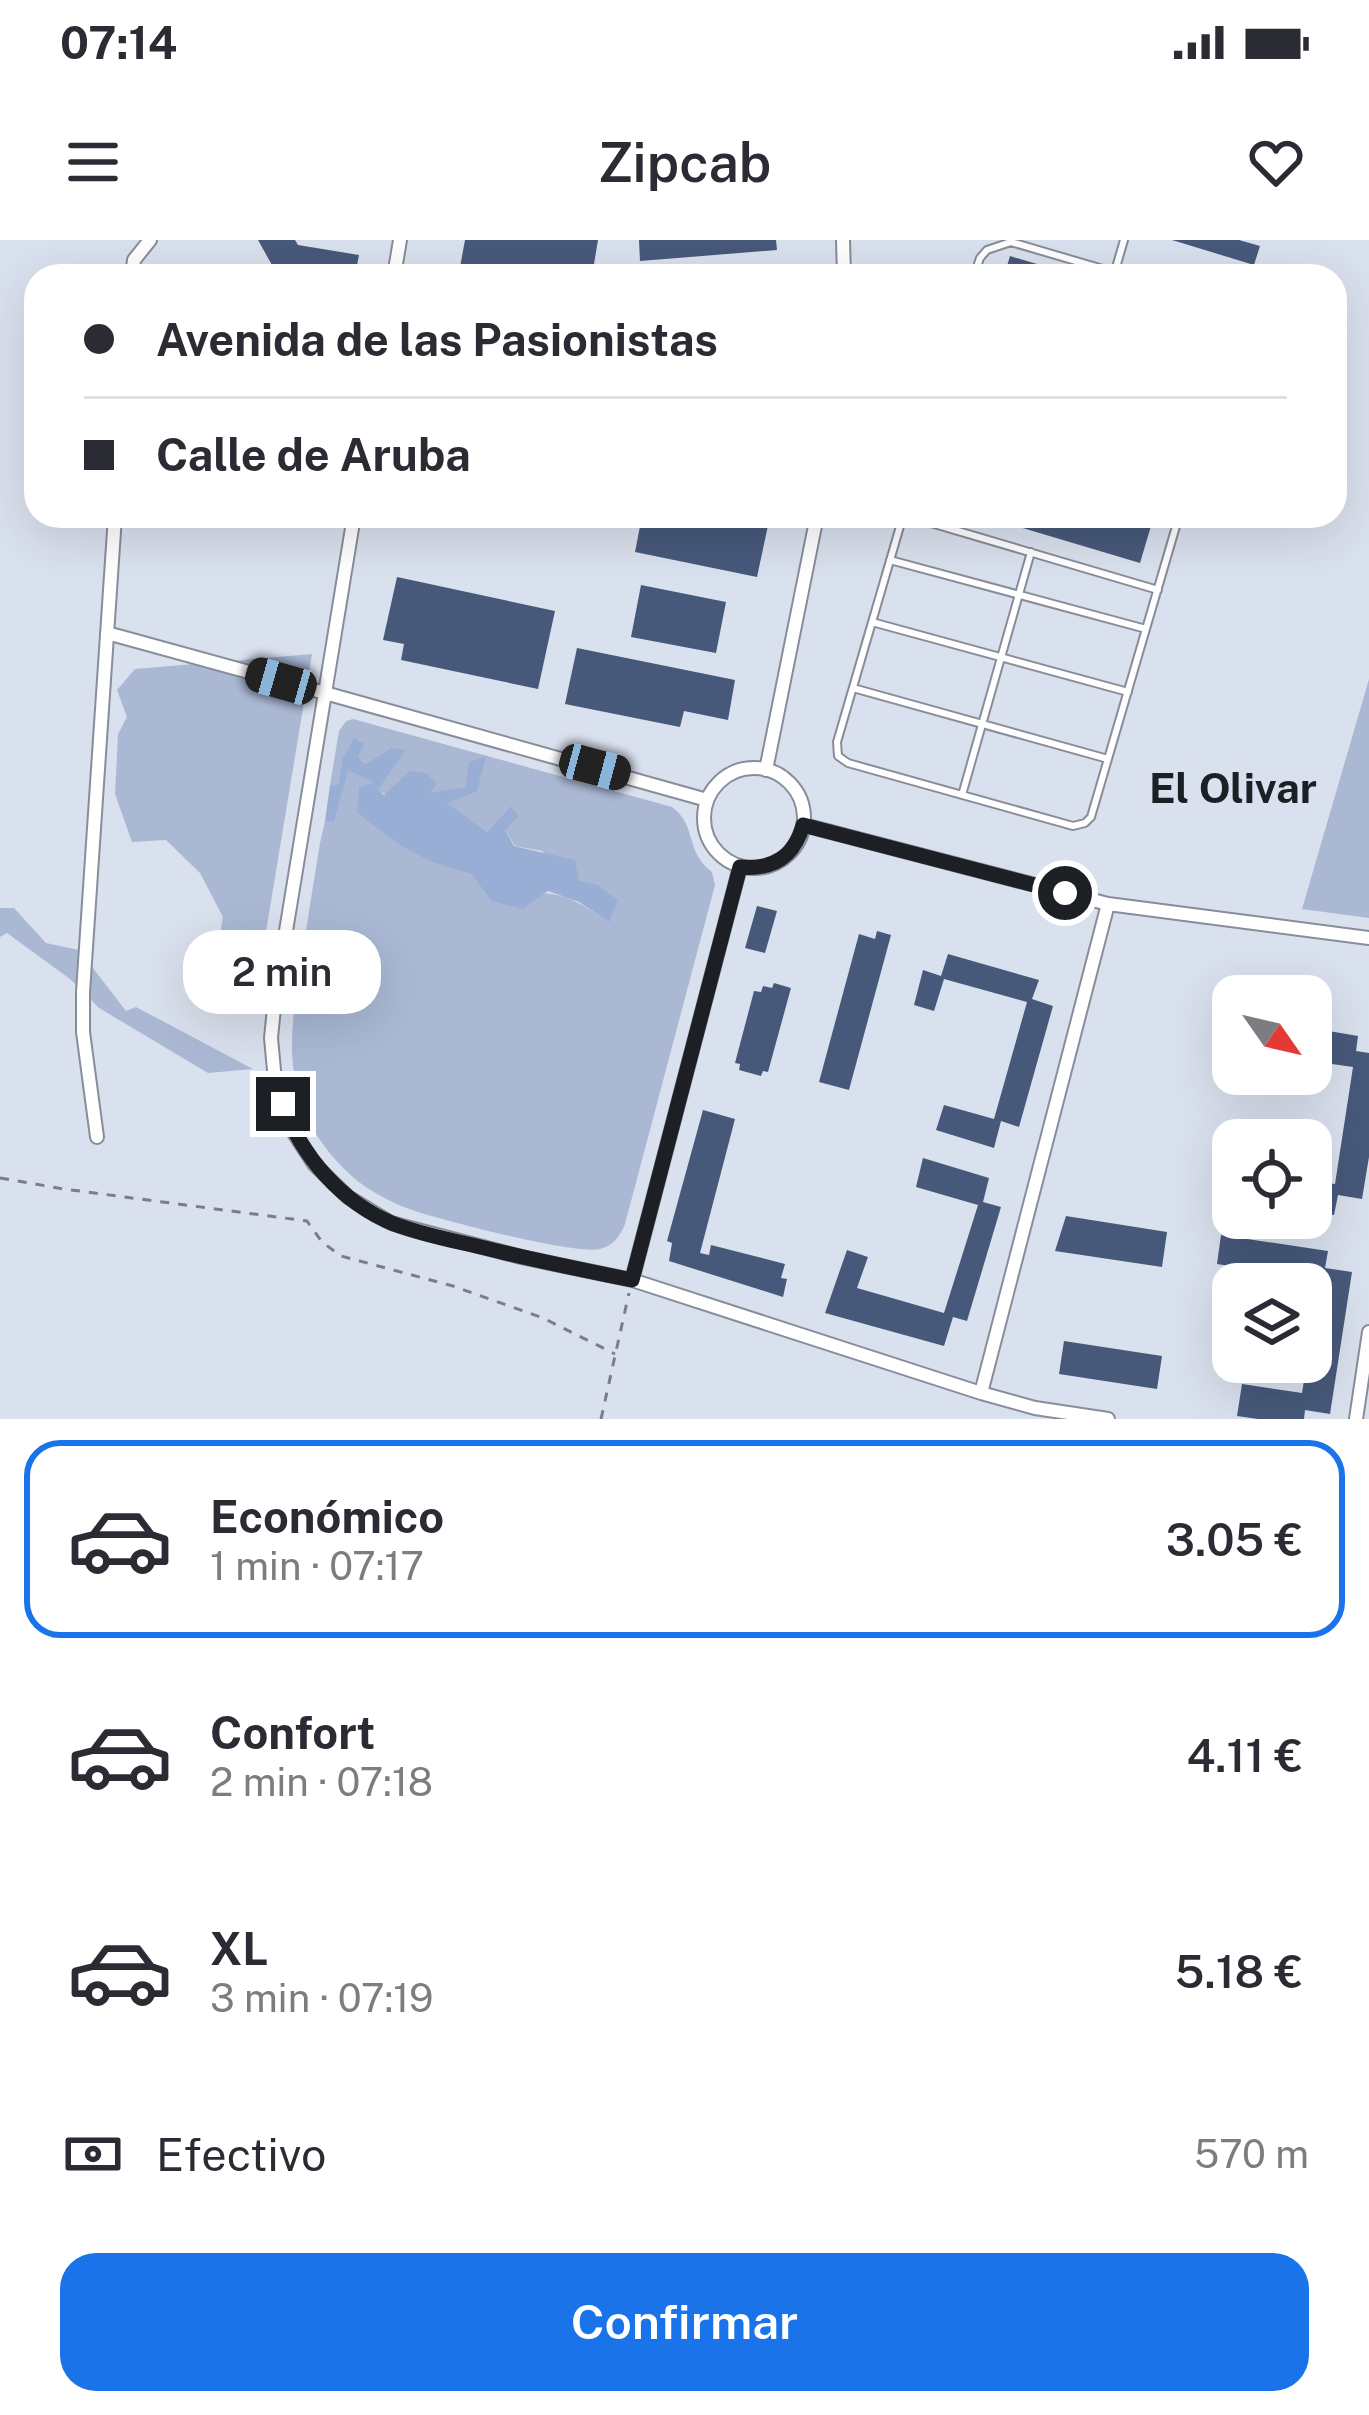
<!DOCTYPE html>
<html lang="es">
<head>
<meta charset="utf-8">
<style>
  body { margin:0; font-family:"Public Sans",sans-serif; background:#f2f2f3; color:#2b2b33; height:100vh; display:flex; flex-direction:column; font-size:45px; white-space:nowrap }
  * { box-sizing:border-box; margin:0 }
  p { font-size:39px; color:#7c7c81 }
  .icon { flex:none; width:66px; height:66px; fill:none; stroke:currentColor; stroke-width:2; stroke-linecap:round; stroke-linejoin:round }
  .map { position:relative; height:1179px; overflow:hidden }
  .sheet { display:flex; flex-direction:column; background:#fff; flex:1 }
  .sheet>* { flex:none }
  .top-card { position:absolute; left:24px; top:24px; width:1323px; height:264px; border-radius:36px; box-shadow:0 12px 48px #0002; display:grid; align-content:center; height:264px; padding:0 60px; background:#fff }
  .needle { width:78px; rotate:124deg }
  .tools { position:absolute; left:1212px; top:735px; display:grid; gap:24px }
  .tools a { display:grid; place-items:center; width:120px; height:120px; border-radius:24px; background:#fff; box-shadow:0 12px 48px #0002; font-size:60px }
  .end { position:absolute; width:54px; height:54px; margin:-27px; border:15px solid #1c1f23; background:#fff; box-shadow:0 0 0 6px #fff }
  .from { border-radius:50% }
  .bubble { position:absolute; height:84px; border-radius:36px; background:#fff; box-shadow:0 12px 48px #0002; font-size:39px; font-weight:600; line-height:84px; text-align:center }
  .car { position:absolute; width:36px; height:72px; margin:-36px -18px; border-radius:15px; box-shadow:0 0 9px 3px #0007; background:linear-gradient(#222 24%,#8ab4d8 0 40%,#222 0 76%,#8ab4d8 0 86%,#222 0) }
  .top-card b { display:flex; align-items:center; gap:42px; height:114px; font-size:45px }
  .top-card b+b { border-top:3px solid #e1e1e2 }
  .top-card i { width:30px; height:30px; background:#2b2b33 }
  ul { padding:21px 0 0; list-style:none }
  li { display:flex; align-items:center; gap:36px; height:198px; margin:0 24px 18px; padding:0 36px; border:6px solid transparent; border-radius:36px }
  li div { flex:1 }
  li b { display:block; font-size:45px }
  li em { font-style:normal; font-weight:600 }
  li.current { border-color:#1a73e8 }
  li>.icon { width:108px; height:108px; stroke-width:1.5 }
  .pay { display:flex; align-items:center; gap:30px; height:132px; padding:0 60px; font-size:45px }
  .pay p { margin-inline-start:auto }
  .action { display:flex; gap:24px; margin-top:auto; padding:24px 60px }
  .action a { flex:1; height:138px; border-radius:36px; background:#1a73e8; color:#fff; font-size:48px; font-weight:600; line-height:138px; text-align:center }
  .status { display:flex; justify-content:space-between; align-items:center; height:84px; padding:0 60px; background:#fff; direction:ltr }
  .status svg { height:33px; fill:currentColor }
  header { display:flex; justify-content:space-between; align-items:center; height:156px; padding:0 60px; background:#fff; font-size:54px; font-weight:600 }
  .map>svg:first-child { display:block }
  .green { fill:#aab8d4 }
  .forest { fill:#99aed4 }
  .building { fill:#47597b }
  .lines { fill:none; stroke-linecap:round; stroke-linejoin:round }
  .service-casing { stroke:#878d99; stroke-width:10 }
  .minor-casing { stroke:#878d99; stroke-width:16 }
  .path { stroke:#797e87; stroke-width:3; stroke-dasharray:9 9; stroke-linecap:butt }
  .service { stroke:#fff; stroke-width:6 }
  .minor { stroke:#fff; stroke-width:12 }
  .route { stroke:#1c1f23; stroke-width:15 }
  .labels { text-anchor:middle; stroke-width:12; stroke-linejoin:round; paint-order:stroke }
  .neighbourhood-label { font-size:42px; font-weight:bold; fill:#1c1f23; stroke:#dae1ee }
</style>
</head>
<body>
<div class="status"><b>07:14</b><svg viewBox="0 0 49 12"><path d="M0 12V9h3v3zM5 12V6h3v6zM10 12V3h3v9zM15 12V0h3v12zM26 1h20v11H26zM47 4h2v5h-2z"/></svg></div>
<header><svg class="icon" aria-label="menu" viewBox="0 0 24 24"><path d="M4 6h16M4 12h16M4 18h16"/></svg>Zipcab<svg class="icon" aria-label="heart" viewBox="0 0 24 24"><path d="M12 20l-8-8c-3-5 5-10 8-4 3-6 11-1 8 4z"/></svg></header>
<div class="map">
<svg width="1369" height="1179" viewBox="0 0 1369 1179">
  <rect width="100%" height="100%" fill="#dae1ee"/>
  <path class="green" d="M 312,414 L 255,758 L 216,718 L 223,677 L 200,633 L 166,600 L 132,602 L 115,554 L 118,494 L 127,477 L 117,450 L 135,429 Z
    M 1369,439 L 1369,678 L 1302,669 Z
    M 353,479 L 672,567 C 698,586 684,611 712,632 L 715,645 L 625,984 C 620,996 613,1006 600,1009 C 575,1015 451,982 421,973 C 401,967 380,957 363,945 C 340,928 317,901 306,875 C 282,822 294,766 303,712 C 308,676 314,640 320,603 L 325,581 L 334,581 L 347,529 L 378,544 L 359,547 L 358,572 C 392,602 426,623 471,634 L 491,661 C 551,650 556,647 608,681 L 579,641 L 542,611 L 515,606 L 505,590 L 509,567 L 487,592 L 446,563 L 477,552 L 485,516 L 466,547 C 440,551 401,563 378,551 L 391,508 L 365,524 L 358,517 L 342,520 L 338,545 L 330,545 L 339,491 L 346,481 Z
    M 0,668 L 14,668 L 46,703 L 79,710 L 126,771 L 136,767 L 253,829 L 208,833 L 99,768 L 70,739 L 7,693 L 0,697 Z"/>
  <path class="forest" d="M 354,498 L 364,504 L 358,517 L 365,524 L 391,508 L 405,510 L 378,550 L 384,555 L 410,531 L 426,533 L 437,544 L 430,553 L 465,547 L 469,522 L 486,516 L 477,552 L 447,563 L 487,592 L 510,566 L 519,576 L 505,590 L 514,606 L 575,620 L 579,641 L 598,645 L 618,660 L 609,682 L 579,662 L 548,651 L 523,669 L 491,661 L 471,634 C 424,623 393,603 357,572 L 359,547 L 375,543 L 348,530 L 334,582 L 325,581 L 330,545 L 338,545 L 342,520 Z"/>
  <path class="building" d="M 258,0 L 295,0 L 298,5 L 359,15 L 355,36 L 277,34 Z
    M 465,0 L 598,0 L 592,36 L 515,36 L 460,27 Z
    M 639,0 L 776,0 L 777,10 L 640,21 Z
    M 1172,0 L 1239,0 L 1260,6 L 1254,25 Z
    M 1010,16 L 1074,35 L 1074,36 L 1004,36 Z
    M 642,276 L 770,276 L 757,337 L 635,312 Z
    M 983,276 L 1154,276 L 1140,323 Z
    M 397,337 L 555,371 L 538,449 L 401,420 L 404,404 L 383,400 Z
    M 641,345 L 726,362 L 716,413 L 631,397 Z
    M 577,408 L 735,440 L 728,480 L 684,471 L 680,487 L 565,464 Z
    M 757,666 L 777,671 L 765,713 L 745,708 Z
    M 877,691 L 891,695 L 849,850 L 819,842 L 859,694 L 875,699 Z
    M 948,714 L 1039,740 L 1032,759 L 1053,766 L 1019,887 L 1001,881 L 994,908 L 936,890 L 944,865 L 994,879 L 1027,762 L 944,739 L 934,771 L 914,765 L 923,730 L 941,736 Z
    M 774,743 L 791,748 L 768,832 L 763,831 L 761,836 L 739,830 L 740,824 L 735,823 L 754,751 L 761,752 L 763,746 L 772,748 Z
    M 1311,788 L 1358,796 L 1356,811 L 1369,813 L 1369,917 L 1362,959 L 1338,955 L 1334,975 L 1311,972 L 1311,940 L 1335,944 L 1353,827 L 1311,821 Z
    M 703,870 L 735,879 L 700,1013 L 709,1015 L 711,1005 L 785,1024 L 781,1038 L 787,1039 L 783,1057 L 669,1021 L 672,1003 L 667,1001 Z
    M 923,918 L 989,938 L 983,962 L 1001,967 L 967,1081 L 953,1077 L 944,1106 L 825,1073 L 847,1010 L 868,1017 L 857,1048 L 944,1073 L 978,965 L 916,947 Z
    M 1066,976 L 1167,992 L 1162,1027 L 1055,1011 Z
    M 1221,995 L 1328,1011 L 1325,1028 L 1352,1032 L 1330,1174 L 1305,1170 L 1304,1179 L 1258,1179 L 1237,1176 L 1242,1144 L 1302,1153 L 1307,1122 L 1311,1122 L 1311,1098 L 1320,1040 L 1217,1024 Z
    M 1064,1101 L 1162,1116 L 1157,1149 L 1059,1134 Z"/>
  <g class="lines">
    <g class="service-casing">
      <path id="service" d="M 1115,31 L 1124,0
        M 974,36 L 980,18 L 987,10 L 1011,2 L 1127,36
        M 903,276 L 837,502 L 838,516 L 848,523 L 1073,586 L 1085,583 L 1091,577 L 1179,276
        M 907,276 L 1158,350
        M 890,320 L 1146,389
        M 872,382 L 1128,452
        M 853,448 L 1108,519
        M 962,555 L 1031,312"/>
    </g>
    <g class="minor-casing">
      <path id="minor" d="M 843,0 L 844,36
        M 132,36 L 134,20 L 150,0
        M 394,36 L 400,0
        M 354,276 L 325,453 L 707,560
        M 107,393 L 325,453 L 275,758 L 271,798 L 275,841 L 290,887 L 314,924 L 348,957 L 391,983 L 521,1017 L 632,1040 L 981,1153 L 1035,1168 L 1108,1179
        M704 578a50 50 0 1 1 100 0a50 50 0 1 1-100 0Z
        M 766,530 L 817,276
        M 804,585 L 1108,664 L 1369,698
        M 97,897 L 83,792 L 83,752 L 115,276
        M 632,1040 L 740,627
        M 981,1153 L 1108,664
        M 1356,1179 L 1369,1092"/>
    </g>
    <path class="path" d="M 0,938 L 64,949 L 307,981 L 322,1002 L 341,1016 L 453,1046 L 543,1078 L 615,1114
      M 601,1179 L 629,1053"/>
    <use href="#service" class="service"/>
    <use href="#minor" class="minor"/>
  </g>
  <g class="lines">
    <path class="route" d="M 283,864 C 301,916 342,963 394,984 C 423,995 455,1001 485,1008 C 533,1020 582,1030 632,1040 L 740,627 C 773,630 794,617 803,585 L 1065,653"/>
  </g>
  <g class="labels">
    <g class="neighbourhood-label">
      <text x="1233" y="563">El Olivar</text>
    </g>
  </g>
</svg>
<div class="tools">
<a><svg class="needle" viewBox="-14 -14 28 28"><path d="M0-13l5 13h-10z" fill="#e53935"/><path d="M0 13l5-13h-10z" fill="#7c7c81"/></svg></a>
<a><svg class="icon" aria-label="locate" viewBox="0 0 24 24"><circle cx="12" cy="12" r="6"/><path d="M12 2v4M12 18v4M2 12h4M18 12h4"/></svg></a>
<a><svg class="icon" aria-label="layers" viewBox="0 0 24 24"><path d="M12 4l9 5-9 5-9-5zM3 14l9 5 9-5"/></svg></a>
</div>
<i class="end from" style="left:1065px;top:653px"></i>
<i class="end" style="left:283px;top:864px"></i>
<div class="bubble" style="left:183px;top:690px;width:198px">2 min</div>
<i class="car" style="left:281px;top:441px;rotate:286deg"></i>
<i class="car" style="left:595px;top:527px;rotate:105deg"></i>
<div class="top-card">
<b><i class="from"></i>Avenida de las Pasionistas</b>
<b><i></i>Calle de Aruba</b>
</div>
</div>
<section class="sheet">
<ul>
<li class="current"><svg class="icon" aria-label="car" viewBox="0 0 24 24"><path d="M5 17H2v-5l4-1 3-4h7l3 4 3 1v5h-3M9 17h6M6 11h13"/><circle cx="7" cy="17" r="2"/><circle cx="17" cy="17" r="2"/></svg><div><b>Económico</b><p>1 min · 07:17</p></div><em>3.05 €</em></li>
<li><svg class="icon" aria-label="car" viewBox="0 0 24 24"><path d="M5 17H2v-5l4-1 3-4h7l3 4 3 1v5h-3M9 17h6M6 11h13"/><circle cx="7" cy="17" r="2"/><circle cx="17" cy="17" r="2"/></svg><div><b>Confort</b><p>2 min · 07:18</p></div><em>4.11 €</em></li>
<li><svg class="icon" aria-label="car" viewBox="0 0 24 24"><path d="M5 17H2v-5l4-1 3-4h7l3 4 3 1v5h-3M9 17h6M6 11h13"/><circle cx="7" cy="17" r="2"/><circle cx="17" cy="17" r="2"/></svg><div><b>XL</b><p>3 min · 07:19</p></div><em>5.18 €</em></li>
</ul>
<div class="pay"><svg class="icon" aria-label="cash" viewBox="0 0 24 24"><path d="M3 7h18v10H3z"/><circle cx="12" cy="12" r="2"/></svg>Efectivo<p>570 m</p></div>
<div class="action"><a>Confirmar</a></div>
</section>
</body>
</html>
